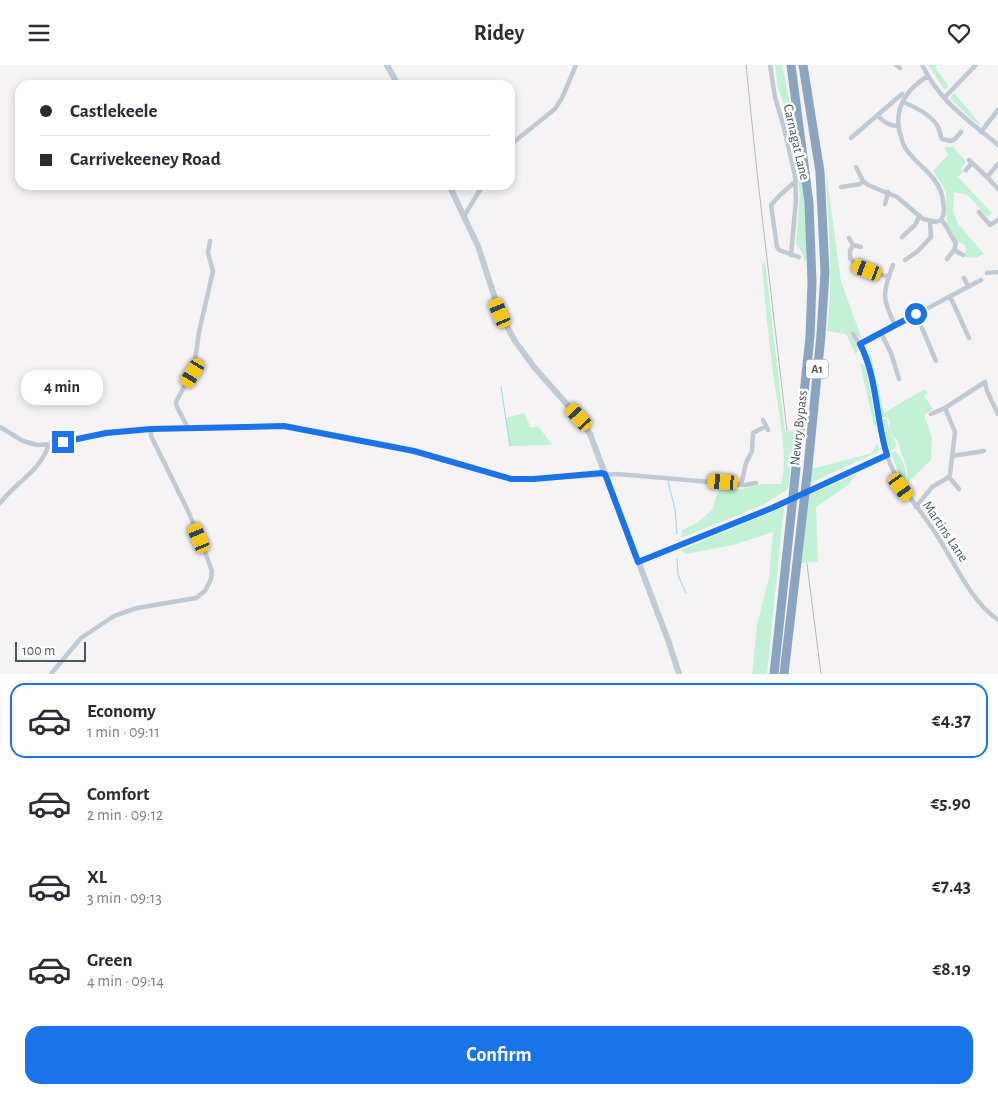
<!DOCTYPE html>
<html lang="en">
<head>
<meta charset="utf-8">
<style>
  body { margin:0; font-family:"Alegreya Sans",sans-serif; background:#f2f2f3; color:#2b2b33; height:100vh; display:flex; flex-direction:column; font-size:19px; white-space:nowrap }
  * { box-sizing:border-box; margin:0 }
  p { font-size:16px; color:#7c7c81 }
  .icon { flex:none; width:28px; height:28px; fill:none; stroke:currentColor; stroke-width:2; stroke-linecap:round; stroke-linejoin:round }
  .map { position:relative; height:609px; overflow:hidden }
  .sheet { display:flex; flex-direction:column; background:#fff; flex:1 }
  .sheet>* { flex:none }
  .hud { position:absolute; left:15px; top:15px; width:500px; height:110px; border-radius:15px; box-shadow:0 2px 8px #0003; display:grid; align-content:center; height:110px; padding:0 25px; background:#fff }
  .scale { position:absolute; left:15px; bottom:12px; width:71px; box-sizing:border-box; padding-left:5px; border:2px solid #4a5661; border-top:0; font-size:14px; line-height:18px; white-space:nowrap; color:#4a5661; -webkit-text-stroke:4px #fff; paint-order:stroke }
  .end { position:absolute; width:22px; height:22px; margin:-11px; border:6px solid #1a73e8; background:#fff; box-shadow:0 0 0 2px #fff }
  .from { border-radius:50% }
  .bubble { position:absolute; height:35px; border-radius:15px; background:#fff; box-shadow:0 2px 8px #0003; font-size:16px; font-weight:700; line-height:35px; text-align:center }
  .car { position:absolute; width:15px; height:30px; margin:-15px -8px; border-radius:6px; box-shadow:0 0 4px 1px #0007; background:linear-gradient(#f5c518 24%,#345 0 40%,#f5c518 0 76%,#345 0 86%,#f5c518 0) }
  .hud b { display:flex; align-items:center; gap:18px; height:48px; font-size:19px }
  .hud b+b { border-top:1px solid #e1e1e2 }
  .hud i { width:12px; height:12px; background:#2b2b33 }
  ul { padding:9px 0 0; list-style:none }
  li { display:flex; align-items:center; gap:15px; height:75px; margin:0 10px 8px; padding:0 15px; border:2px solid transparent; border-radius:15px }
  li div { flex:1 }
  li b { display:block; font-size:19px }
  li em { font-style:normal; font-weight:700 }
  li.active { border-color:#1a73e8 }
  li>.icon { width:45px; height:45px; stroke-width:1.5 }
  .action { display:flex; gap:10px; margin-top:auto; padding:10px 25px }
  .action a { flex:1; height:58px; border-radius:15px; background:#1a73e8; color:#fff; font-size:20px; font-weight:700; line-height:58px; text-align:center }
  header { display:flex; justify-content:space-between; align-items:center; height:65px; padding:0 25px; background:#fff; font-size:22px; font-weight:700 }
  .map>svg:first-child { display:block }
  .green { fill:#c3f1d5 }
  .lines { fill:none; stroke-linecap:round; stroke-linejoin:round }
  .stream { stroke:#90daee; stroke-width:1 }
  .street { stroke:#c1cad2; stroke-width:4.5 }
  .secondary { stroke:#c1cbd6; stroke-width:6 }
  .highway { stroke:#8ba5c1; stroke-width:9 }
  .rail { stroke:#b5b8bd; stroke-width:1 }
  .route { stroke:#1a73e8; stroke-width:6 }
  .labels { text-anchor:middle; stroke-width:5; stroke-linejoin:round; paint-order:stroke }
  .shield { fill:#fff; stroke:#808990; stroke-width:1 }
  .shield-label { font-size:12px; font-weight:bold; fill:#4a5661 }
  .street-label { font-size:14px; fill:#4a5661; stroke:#fff }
</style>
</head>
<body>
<header><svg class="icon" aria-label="menu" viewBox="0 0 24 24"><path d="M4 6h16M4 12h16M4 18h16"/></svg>Ridey<svg class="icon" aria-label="heart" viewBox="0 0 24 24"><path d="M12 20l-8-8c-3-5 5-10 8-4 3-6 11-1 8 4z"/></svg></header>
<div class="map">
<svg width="998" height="609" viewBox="0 0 998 609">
  <rect width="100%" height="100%" fill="#f5f3f3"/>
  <path class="green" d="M 775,0 L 782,0 C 791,43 800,86 804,130 C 806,151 806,172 807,193 L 806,195 L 804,196 L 803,189 L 796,179 L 800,129 L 795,93 L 789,55 L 778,23 Z
    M 928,0 L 937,0 L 935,2 L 949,22 L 945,25 Z
    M 954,28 L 981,60 L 970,53 L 950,33 Z
    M 944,82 L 953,82 L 966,97 L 961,103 L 964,106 L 958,112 L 992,148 L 987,152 L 968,130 L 954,127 L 953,146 L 958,159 L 984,189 L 975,193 L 964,192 L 966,181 L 954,174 L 947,163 L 946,128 L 942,119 L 933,106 L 948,90 Z
    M 826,106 L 841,217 L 862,274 L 859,273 L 853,267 L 850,268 L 858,282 L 856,290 L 846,269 L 827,266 C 834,213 828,160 826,106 Z
    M 765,197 L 785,368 L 795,365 L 788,424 L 763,440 L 681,473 L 682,465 L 697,458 L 712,445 L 720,420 L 730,420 L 738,425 L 762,419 L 781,419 C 789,391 778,346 774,316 C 769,277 765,239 762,200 Z
    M 869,283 L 884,348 L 923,325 L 926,325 L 927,329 L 924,331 L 933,344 L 924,350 L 932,373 L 931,395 L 908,417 L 907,405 L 897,374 L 895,374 C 892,369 889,362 890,356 L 889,356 L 886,352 L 882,352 L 869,290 Z
    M 860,298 L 863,299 L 866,303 L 877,361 L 874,361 Z
    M 524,348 L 531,363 L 538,361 L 552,380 L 510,381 L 506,353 Z
    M 882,354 L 886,354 L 896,380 L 896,382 L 890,386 Z
    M 877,378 L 879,383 L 878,387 L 810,418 L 812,404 L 872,388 Z
    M 896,386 C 902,395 908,403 905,415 L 901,414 L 891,388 Z
    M 857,409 L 848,420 L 816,442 L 818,497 L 801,498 L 807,431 Z
    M 784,442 L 767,609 L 752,609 L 757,560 L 769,512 L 773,467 L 737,479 L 686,489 L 681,485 Z"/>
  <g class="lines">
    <path class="stream" d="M 501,322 L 510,381
      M 668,416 L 675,444 L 677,469
      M 677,494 L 678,510 L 686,528"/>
    <path class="street" d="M 770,0 L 775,32 L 784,63 L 795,111 L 796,135 L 791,190
      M 896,0 L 900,3
      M 922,0 C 942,39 966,53 998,80
      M 944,33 L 976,0
      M 903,37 C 915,42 932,50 938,62 C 940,66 940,70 942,74 L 951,76 L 956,73 L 961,67
      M 878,51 C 884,57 889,61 899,61
      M 981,67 L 998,45
      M 851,73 L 902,29
      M 510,80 L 555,44 L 562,33 L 576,0
      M 969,95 L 987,112
      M 998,99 L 987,112 L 998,124
      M 856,102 L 863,116 L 868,120 L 897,132 L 923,154 L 936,157 L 941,155 C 945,149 944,143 943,136 C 940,111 919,103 906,84 C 902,78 901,71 899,65 C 895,41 908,23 928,11
      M 966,105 L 972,98
      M 796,116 L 780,130 L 771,140 L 777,182 L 779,185 L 799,192
      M 841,122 L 860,119 L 863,116
      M 885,139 L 888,127
      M 979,147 L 990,160 L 998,155
      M 464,151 L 483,120
      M 941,155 C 948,161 950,171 956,178 L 954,185 L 947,194
      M 902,172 L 915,160 L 919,152
      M 849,173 L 853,180 L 861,182
      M 853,180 L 850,186 L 850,193 L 857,201 L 888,212
      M 954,185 L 963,190
      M 905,195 L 918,186 L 931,172 L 930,156
      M 893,200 C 882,228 882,234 895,260
      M 987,208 L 998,207
      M 964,213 L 968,221
      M 950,231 L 969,273
      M 916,249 L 936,296
      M 881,268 L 891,288 L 899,314
      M 853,269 C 876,301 874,344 884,381 C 895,421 916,437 936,469 C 955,498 970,535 998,555
      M 860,279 L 981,215
      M 931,349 L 945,343
      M 763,355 L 768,365
      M 0,362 L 23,376 L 37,380 L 52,379 L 106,368 L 151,364 L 285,361 L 414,386 L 511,414 L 534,414 L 617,409 L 745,420 L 756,418
      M 188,363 L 177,342 L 176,337 L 194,303 L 199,267 L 213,206 L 208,188 L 210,176
      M 952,391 L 984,386
      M 949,412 L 959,424
      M 741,420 L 746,398 L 752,386 L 753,368 L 766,361
      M 0,438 C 17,416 40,407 49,379
      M 916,442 L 932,422 L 949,412 L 950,409 L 955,367 L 945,343 L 985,317 L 987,326 L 998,349
      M 638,497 L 772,443 L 887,390
      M 51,609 L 81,573 L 114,551 L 137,543 L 196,533 L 205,526 L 211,514 L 212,506 L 205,487 L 189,448 L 151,371 L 151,364"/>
    <path class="secondary" d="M 387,0 L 398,20
      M 449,120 L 478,181 L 500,249 L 515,276 L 534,302 L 579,353 L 590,369 L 668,575 L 679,609"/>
    <path class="highway" d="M 774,609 L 810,272 L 812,218 L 809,138 L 791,0
      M 784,609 L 808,402 L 821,270 L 825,207 L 820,107 L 803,0"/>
    <path class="rail" d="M 746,0 L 758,116 L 787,366
      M 807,499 L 821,609"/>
  </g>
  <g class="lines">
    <path class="route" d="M 63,377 L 106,368 L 151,364 L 284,361 L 414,386 L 511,414 L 534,414 L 602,408 L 605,409 L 638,497 L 772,443 L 887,390 C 876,355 877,311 860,279 L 916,249"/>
  </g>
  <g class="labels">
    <rect class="shield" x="806" y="294.5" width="22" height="19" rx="4"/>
    <g class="shield-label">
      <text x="817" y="308">A1</text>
    </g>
    <g class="street-label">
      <text transform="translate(797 77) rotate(77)" y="5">Carnagat Lane</text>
      <text transform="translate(798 363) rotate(-84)" y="5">Newry Bypass</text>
      <text transform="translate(946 466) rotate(56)" y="5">Martins Lane</text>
    </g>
  </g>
</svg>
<div class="scale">100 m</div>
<i class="end from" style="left:916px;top:249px"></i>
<i class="end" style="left:63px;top:377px"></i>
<div class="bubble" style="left:21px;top:305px;width:82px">4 min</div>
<i class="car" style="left:867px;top:205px;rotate:291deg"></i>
<i class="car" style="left:500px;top:248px;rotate:337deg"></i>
<i class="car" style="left:193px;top:308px;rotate:211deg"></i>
<i class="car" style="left:579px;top:352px;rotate:318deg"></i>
<i class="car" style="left:723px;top:417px;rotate:275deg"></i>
<i class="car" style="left:901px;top:422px;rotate:144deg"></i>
<i class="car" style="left:199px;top:473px;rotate:337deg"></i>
<div class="hud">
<b><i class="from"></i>Castlekeele</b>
<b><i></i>Carrivekeeney Road</b>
</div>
</div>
<section class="sheet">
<ul>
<li class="active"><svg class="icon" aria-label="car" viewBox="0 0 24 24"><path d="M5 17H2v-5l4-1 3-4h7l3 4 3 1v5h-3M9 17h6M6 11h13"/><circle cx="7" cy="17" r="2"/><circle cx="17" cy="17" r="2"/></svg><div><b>Economy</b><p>1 min · 09:11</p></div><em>€4.37</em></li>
<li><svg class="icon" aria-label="car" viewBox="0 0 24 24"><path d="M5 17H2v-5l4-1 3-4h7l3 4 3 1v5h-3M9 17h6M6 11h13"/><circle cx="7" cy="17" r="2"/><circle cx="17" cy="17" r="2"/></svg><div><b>Comfort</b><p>2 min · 09:12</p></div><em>€5.90</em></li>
<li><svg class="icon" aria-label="car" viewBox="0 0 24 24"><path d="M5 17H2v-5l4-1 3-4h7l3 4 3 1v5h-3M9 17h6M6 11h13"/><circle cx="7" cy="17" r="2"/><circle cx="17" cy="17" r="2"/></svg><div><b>XL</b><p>3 min · 09:13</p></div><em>€7.43</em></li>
<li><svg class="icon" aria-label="car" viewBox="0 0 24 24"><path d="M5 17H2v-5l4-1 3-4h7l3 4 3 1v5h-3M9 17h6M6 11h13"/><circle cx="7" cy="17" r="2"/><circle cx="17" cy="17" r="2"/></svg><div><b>Green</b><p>4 min · 09:14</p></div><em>€8.19</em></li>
</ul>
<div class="action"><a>Confirm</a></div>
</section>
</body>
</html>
